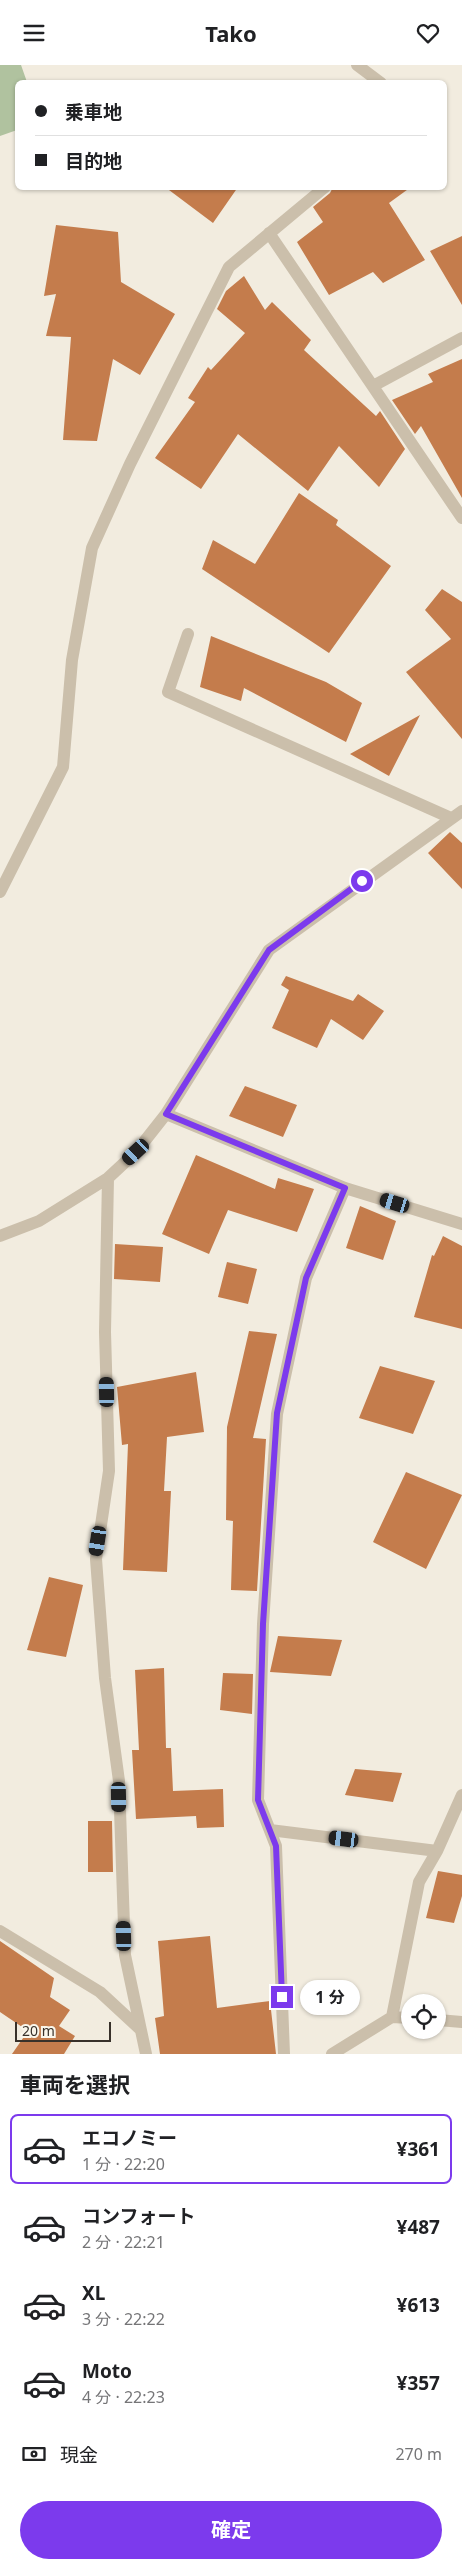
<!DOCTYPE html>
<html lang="ja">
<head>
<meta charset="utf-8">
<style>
  body { margin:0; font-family:"Noto Sans","Noto Sans JP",sans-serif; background:#f2f2f2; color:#202124; height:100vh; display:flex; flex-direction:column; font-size:19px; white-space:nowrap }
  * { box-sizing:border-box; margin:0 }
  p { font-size:16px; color:#757577 }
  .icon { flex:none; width:28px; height:28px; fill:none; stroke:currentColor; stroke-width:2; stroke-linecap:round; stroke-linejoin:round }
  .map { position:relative; height:1989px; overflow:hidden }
  .sheet { display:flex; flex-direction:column; background:#fff; flex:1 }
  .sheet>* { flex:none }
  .hud { position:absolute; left:15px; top:15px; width:432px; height:110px; border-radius:8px; box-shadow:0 1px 4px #0004; display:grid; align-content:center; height:110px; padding:0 20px; background:#fff }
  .tools { position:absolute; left:401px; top:1929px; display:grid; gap:10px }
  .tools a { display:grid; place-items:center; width:45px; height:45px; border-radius:50%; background:#fff; box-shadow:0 1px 4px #0004; font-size:25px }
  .scale { position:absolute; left:15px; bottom:12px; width:96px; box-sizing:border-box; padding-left:5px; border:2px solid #38312a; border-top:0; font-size:14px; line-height:18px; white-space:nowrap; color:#38312a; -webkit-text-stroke:4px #faf6eb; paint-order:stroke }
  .end { position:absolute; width:22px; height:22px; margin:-11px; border:6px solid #7c3aed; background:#fff; box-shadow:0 0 0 2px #fff }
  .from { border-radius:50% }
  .bubble { position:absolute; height:35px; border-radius:18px; background:#fff; box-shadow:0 1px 4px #0004; font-size:16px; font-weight:700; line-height:35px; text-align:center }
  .car { position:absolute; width:15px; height:30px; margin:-15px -8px; border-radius:6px; box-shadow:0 0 4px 1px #0007; background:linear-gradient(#222 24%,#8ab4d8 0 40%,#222 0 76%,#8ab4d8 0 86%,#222 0) }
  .hud b { display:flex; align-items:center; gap:18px; height:48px; font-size:19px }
  .hud b+b { border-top:1px solid #e0e0e0 }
  .hud i { width:12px; height:12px; background:#202124 }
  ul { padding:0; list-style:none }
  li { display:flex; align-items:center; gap:15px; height:70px; margin:0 10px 8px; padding:0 10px; border:2px solid transparent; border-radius:8px }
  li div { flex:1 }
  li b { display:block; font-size:19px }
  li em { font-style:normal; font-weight:700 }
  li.active { border-color:#7c3aed }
  li>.icon { width:45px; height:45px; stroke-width:1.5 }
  h2 { padding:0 20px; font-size:22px; line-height:60px }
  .pay { display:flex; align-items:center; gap:12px; height:55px; padding:0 20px; font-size:19px }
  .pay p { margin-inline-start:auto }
  .button { display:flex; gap:10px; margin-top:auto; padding:10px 20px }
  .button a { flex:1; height:58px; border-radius:30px; background:#7c3aed; color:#fff; font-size:20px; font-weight:700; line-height:58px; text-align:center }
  header { display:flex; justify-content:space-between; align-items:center; height:65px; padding:0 20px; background:#fff; font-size:22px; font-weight:700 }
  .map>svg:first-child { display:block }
  .green { fill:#b0c29f }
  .building { fill:#c47c4c }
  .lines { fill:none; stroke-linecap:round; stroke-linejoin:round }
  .minor { stroke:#cbbfab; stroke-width:12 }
  .route { stroke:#7c3aed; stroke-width:6 }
</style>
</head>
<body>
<header><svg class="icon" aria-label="menu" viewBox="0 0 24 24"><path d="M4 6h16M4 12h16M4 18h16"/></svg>Tako<svg class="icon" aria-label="heart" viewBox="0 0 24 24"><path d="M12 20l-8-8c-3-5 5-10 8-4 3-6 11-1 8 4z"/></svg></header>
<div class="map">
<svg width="462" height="1989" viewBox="0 0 462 1989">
  <rect width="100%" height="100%" fill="#f2ecdf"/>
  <path class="green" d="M 0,0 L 21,0 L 27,17 L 18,18 L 17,65 L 0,71 Z"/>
  <path class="building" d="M 165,122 L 238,122 L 213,158 Z
    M 333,122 L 411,122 L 389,138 L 425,195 L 383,218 L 373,207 L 329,230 L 297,177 L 323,157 L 313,142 L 330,128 Z
    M 56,160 L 118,167 L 121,217 L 175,249 L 140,310 L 113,294 L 97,376 L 63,375 L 71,272 L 46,271 L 56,229 L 44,231 Z
    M 462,171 L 462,240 L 430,186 Z
    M 244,211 L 265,245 L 272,237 L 311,275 L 304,285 L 376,351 L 380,346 L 405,384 L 379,422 L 339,381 L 308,426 L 238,369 L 201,424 L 155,393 L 195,337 L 188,333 L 208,302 L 211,305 L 245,268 L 217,244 L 226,226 Z
    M 462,294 L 462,433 L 421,361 L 415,369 L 392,335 L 433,317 L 428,309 Z
    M 299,428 L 338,455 L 336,460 L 391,501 L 329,588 L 202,504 L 213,475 L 255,499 Z
    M 442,524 L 462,537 L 462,674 L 406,607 L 451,574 L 425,545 Z
    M 211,571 L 326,617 L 362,638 L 346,677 L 244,623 L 241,636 L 200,622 Z
    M 420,650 L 389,711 L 350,689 Z
    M 450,767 L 462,778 L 462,824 L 428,788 Z
    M 286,911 L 353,936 L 358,929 L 384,946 L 363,975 L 331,954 L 317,983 L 272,963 L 289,925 L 281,920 Z
    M 245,1021 L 297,1040 L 283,1072 L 229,1051 Z
    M 196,1090 L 275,1124 L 278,1113 L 314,1124 L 297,1167 L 228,1145 L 209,1189 L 162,1169 Z
    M 360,1141 L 396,1156 L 383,1195 L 346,1183 Z
    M 443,1171 L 462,1181 L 462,1264 L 414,1252 L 432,1190 L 434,1191 Z
    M 115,1179 L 163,1182 L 160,1217 L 114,1214 Z
    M 227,1197 L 257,1204 L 248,1239 L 218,1232 Z
    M 249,1266 L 277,1269 L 253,1373 L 266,1374 L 257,1526 L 231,1525 L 233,1456 L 226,1455 L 227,1362 Z
    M 380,1301 L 435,1316 L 413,1369 L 359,1353 Z
    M 196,1307 L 204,1367 L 167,1372 L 164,1426 L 171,1426 L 167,1507 L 123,1505 L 128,1379 L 122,1380 L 117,1322 Z
    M 406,1407 L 462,1430 L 426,1504 L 373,1477 Z
    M 49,1512 L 83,1520 L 66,1592 L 27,1585 Z
    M 278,1571 L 342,1575 L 331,1611 L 270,1607 Z
    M 164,1603 L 166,1683 L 171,1683 L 173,1726 L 223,1724 L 224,1762 L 197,1763 L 196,1751 L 136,1754 L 132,1685 L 139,1685 L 135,1605 Z
    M 223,1608 L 253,1609 L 252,1649 L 220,1645 Z
    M 355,1704 L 402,1708 L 393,1737 L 345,1730 Z
    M 88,1756 L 112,1756 L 113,1807 L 88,1807 Z
    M 438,1806 L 462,1810 L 462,1831 L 454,1858 L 426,1853 Z
    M 210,1871 L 217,1943 L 270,1936 L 276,1989 L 160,1989 L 155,1953 L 164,1951 L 158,1876 Z
    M 0,1876 L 54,1913 L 50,1932 L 70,1945 L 59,1961 L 75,1971 L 64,1989 L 12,1989 L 28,1966 L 0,1947 Z"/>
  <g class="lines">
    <path class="minor" d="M 357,0 L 381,18
      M 269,168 L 462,453
      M 373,321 L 462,273
      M 188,569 L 168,627 L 451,753
      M 0,827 L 63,702 L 72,595 L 92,483 L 130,399 L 229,202 L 325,122
      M 166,1049 L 345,1123 L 462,1159
      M 108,1113 L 105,1267 L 109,1406 L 96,1494 L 105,1613 L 119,1716 L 125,1890 L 146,1989
      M 0,1171 L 39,1156 L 108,1113 L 136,1087 L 166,1049 L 269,885 L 462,746
      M 270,1765 L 437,1786
      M 0,1866 L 100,1927 L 140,1964
      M 392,1952 L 419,1817 L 437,1786 L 462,1730
      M 438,1955 L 462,1957
      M 284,1989 L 276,1781 L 258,1735 L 263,1559 L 277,1349 L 306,1213 L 345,1123
      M 332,1989 L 392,1952 L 410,1953"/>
  </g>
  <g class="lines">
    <path class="route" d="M 282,1932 L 276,1781 L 258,1735 L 263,1559 L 277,1348 L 306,1213 L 345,1123 L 166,1049 L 269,885 L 362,816"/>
  </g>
</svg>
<div class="tools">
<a><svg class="icon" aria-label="locate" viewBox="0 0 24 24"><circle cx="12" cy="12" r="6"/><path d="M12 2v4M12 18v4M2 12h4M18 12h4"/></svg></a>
</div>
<div class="scale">20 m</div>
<i class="end from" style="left:362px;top:816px"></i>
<i class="end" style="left:282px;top:1932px"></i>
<div class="bubble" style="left:300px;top:1915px;width:60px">1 分</div>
<i class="car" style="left:136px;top:1087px;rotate:227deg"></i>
<i class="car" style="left:395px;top:1138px;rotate:287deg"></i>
<i class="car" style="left:107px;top:1327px;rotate:359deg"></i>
<i class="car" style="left:98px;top:1476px;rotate:189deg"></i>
<i class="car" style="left:119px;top:1732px;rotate:179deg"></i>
<i class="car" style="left:344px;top:1774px;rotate:277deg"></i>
<i class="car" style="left:124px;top:1871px;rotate:358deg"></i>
<div class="hud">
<b><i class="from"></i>乗車地</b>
<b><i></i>目的地</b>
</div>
</div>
<section class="sheet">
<h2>車両を選択</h2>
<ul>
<li class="active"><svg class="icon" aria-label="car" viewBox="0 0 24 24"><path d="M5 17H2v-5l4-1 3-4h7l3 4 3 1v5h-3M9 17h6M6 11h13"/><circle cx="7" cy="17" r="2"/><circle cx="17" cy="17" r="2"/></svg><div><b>エコノミー</b><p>1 分 · 22:20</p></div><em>¥361</em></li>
<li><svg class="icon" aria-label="car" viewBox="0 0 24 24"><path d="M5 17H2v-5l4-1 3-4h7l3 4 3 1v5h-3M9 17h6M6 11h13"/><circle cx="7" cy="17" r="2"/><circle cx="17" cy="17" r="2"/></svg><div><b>コンフォート</b><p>2 分 · 22:21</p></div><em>¥487</em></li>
<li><svg class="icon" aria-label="car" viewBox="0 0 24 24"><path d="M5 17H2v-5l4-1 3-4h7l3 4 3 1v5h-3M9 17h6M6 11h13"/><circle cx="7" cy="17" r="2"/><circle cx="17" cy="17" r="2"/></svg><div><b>XL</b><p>3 分 · 22:22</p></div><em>¥613</em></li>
<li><svg class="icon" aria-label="car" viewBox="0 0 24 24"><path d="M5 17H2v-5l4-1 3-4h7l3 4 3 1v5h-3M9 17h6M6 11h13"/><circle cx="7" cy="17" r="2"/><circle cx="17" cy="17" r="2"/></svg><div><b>Moto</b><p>4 分 · 22:23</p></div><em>¥357</em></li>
</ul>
<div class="pay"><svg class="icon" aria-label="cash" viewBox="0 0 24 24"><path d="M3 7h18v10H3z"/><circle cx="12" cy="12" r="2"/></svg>現金<p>270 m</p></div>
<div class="button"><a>確定</a></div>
</section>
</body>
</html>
